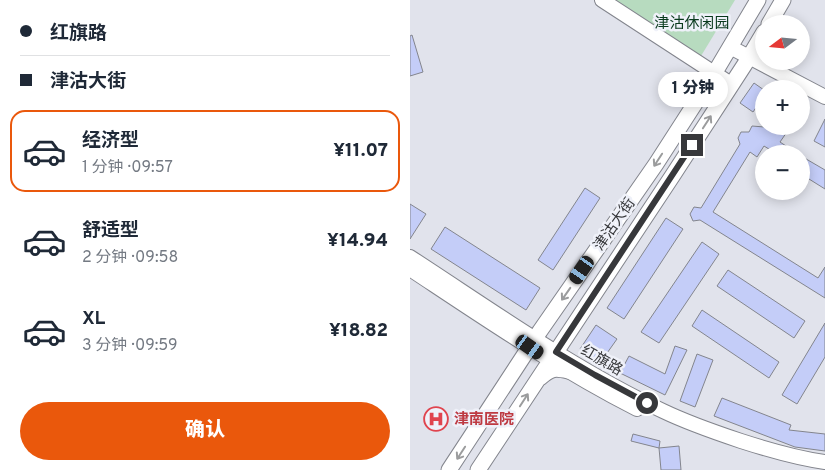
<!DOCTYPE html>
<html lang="zh">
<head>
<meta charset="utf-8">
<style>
  body { margin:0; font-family:Overpass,"Noto Sans SC",sans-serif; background:#f6f6f7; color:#1f2937; height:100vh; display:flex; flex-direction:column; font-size:19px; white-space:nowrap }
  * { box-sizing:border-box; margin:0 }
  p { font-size:16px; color:#747a83 }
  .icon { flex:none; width:28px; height:28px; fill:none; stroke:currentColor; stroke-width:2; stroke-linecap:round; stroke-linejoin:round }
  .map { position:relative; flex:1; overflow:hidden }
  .sheet { display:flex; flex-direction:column; background:#fff; width:410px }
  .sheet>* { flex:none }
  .guide { display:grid; align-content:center; height:110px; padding:0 20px; background:#fff }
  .needle { width:32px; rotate:254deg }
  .fabs { position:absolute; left:345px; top:15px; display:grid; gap:10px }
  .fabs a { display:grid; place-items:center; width:55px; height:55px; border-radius:50%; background:#fff; box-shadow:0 2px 12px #0003; font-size:25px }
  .end { position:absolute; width:22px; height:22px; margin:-11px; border:6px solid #37383b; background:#fff; box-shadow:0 0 0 2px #fff }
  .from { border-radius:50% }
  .bubble { position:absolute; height:35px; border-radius:18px; background:#fff; box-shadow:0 2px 12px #0003; font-size:16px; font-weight:800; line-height:35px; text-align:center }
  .car { position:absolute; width:15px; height:30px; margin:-15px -8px; border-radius:6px; box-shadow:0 0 4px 1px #0007; background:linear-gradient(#222 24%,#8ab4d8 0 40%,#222 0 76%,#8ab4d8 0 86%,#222 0) }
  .guide b { display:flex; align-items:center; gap:18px; height:48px; font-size:19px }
  .guide b+b { border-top:1px solid #e0e1e3 }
  .guide i { width:12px; height:12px; background:#1f2937 }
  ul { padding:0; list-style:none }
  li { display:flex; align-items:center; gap:15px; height:82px; margin:0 10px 8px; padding:0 10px; border:2px solid transparent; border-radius:15px }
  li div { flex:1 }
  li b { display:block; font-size:19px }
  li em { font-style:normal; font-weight:800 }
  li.on { border-color:#ea580c }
  li>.icon { width:45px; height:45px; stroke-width:1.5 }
  .button { display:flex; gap:10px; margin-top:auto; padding:10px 20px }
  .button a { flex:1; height:58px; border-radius:30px; background:#ea580c; color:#fff; font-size:20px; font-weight:800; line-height:58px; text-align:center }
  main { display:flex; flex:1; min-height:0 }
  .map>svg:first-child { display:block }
  .green { fill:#b7dbbf }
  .building { fill:#c4cdf8; stroke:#83858d }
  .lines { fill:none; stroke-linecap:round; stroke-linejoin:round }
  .secondary-casing { stroke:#83858d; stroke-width:16 }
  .primary-casing { stroke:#83858d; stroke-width:17 }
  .secondary { stroke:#fff; stroke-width:14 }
  .primary { stroke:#fff; stroke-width:15 }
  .oneway { stroke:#9b9c9d }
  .route { stroke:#37383b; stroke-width:6 }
  .labels { text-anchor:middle; stroke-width:5; stroke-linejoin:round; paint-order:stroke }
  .park-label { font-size:15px; fill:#08391c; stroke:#eff1f9 }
  .street-label { font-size:15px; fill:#37383b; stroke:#eff1f9 }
  .health-label { font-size:15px; font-weight:bold; fill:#be3a42; stroke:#eff1f9; text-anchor:start }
</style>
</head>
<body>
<main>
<section class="sheet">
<div class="guide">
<b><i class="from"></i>红旗路</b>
<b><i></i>津沽大街</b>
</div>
<ul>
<li class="on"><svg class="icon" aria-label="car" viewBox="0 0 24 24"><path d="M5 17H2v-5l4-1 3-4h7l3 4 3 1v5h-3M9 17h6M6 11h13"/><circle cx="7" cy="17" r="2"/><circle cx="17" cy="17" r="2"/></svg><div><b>经济型</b><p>1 分钟 · 09:57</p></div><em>¥11.07</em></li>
<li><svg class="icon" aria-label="car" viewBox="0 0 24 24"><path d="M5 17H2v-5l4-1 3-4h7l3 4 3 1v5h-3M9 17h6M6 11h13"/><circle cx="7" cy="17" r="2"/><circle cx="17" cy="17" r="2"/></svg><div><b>舒适型</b><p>2 分钟 · 09:58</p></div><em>¥14.94</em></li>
<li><svg class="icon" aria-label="car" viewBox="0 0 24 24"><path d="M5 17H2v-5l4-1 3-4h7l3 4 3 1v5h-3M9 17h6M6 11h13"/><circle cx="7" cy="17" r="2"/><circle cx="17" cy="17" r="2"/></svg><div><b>XL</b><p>3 分钟 · 09:59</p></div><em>¥18.82</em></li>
</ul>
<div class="button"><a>确认</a></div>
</section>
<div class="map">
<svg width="415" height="470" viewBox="0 0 415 470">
  <rect width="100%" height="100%" fill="#e1e3ec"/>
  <path class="green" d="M 205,0 L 325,0 L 291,56 Z"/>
  <path class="building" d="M 2,35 L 13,72 L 0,76 L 0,36 Z
    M 344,83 L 354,90 L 354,96 L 343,112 L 330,103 Z
    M 415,119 L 415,147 L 404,141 Z
    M 342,126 L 379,129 L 370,142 L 388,154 L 367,154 L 354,146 L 347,157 L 340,152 L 303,212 L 408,278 L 415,267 L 415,298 L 290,220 L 283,221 L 280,214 L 284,207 L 291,208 L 330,144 L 328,138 L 331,132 L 339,132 Z
    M 391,156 L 415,170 L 415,189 L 391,174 Z
    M 175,188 L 190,198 L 143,270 L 128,260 Z
    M 0,204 L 16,214 L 0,239 Z
    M 256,218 L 273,229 L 214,319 L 197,308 Z
    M 35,227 L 130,288 L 116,310 L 21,249 Z
    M 292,242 L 309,254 L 249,343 L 231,332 Z
    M 318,270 L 395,321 L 384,338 L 307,286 Z
    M 292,310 L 369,362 L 359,378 L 282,326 Z
    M 415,323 L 415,357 L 387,404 L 372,395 Z
    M 186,325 L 207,339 L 190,363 L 170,349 Z
    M 265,346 L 277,350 L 255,395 L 210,373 L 219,356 L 255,374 Z
    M 287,354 L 303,360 L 285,407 L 270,401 Z
    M 312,398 L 381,425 L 379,430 L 415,434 L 415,451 L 385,447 L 304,416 Z
    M 223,434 L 250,441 L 249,448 L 221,441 Z
    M 269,446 L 271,470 L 251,470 L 249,448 Z"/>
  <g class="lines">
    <g class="secondary-casing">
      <path id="secondary" d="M 192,0 L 321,84
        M 320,47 L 415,97
        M 0,257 C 83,311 164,369 253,411 C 278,423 304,432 331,441 C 359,450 386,458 415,462
        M 0,269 C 74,318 147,368 227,409"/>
    </g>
    <g class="primary-casing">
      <path id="primary" d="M 359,24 L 373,0
        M 130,378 C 141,368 145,368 158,371
        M 39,470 L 130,331 L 246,164 L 304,74 L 348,0
        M 68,470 L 263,175 L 335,64 L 354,32"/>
    </g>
    <use href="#secondary" class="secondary"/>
    <use href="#primary" class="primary"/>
  </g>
  <defs><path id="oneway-shaft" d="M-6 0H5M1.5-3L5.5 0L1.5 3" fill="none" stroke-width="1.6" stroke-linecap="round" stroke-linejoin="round" transform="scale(1.25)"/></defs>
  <g class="oneway">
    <use href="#oneway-shaft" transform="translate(297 122) rotate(-57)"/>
    <use href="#oneway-shaft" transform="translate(248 160) rotate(123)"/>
    <use href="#oneway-shaft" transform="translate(156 294) rotate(125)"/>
    <use href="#oneway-shaft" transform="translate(114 400) rotate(-57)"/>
    <use href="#oneway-shaft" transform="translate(51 453) rotate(123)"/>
  </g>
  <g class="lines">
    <path class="route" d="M 237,403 L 185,375 L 146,352 L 282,145"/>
  </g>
  <defs>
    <g id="hospital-ring" transform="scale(1.25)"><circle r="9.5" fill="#eff1f9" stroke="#e0444e" stroke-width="1.5"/><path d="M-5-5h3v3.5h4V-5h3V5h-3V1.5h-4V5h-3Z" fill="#e0444e"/></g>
  </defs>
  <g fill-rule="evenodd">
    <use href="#hospital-ring" x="26" y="419"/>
  </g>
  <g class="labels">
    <g class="park-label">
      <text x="282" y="28">津沽休闲园</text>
    </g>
    <g class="street-label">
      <text transform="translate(204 224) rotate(-55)" y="5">津沽大街</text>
      <text transform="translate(192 360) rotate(30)" y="5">红旗路</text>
    </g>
    <g class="health-label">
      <text x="44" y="424">津南医院</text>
    </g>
  </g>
</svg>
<div class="fabs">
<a><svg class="needle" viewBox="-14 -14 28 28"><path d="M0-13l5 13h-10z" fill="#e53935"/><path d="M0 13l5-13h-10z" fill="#747a83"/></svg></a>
<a>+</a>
<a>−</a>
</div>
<i class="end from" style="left:237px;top:403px"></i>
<i class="end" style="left:282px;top:145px"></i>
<div class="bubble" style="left:248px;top:72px;width:70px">1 分钟</div>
<i class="car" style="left:172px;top:270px;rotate:215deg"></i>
<i class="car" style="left:120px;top:347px;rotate:125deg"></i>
</div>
</main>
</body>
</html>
